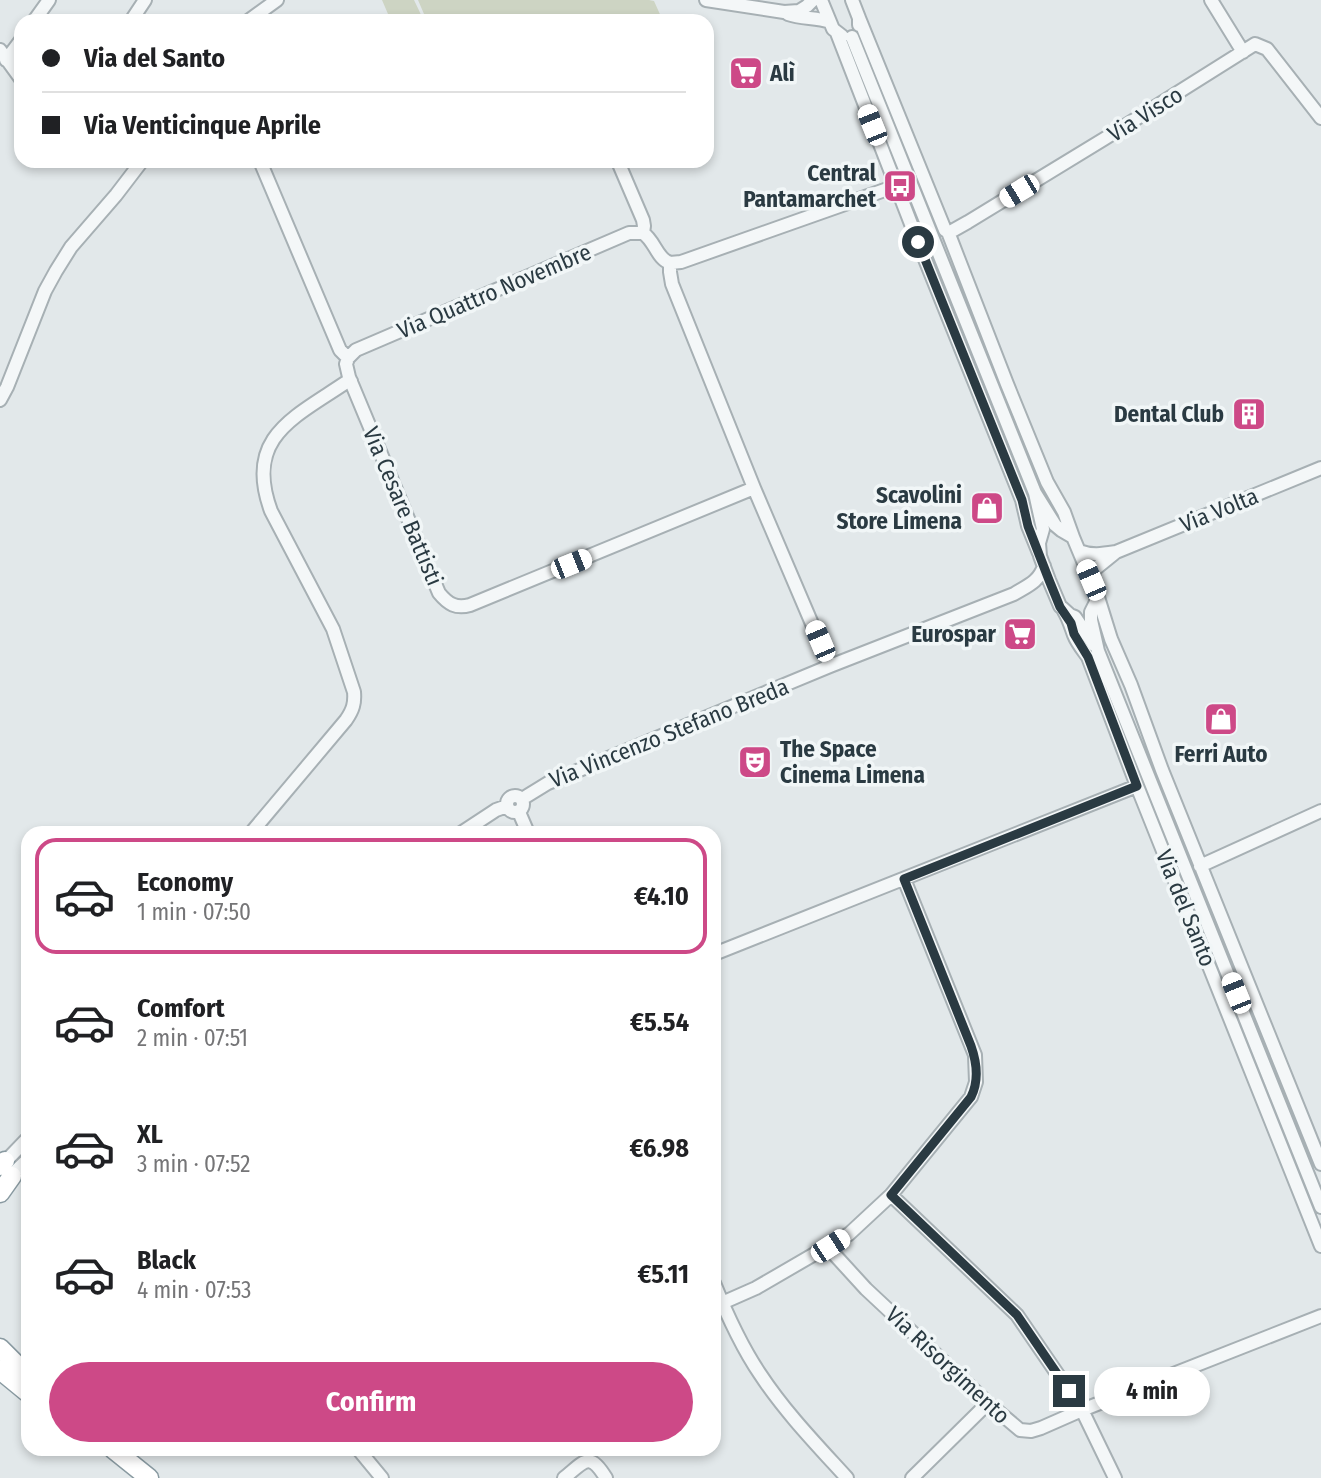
<!DOCTYPE html>
<html lang="en">
<head>
<meta charset="utf-8">
<style>
  body { margin:0; font-family:"Fira Sans Condensed",sans-serif; background:#f6f6f6; color:#202124; height:100vh; display:flex; flex-direction:column; font-size:26px; white-space:nowrap }
  * { box-sizing:border-box; margin:0 }
  p { font-size:23px; color:#757577 }
  .icon { flex:none; width:38px; height:38px; fill:none; stroke:currentColor; stroke-width:2; stroke-linecap:round; stroke-linejoin:round }
  .map { position:relative; flex:1; overflow:hidden }
  .panel { position:absolute; left:21px; top:826px; width:700px; height:630px; display:flex; flex-direction:column; background:#fff; border-radius:21px; box-shadow:0 4px 10px #0003 }
  .panel>* { flex:none }
  .banner { position:absolute; left:14px; top:14px; width:700px; height:154px; border-radius:21px; box-shadow:0 4px 10px #0003; display:grid; align-content:center; height:154px; padding:0 28px; background:#fff }
  .end { position:absolute; width:32px; height:32px; margin:-16px; border:9px solid #2a3a42; background:#fff; box-shadow:0 0 0 4px #fff }
  .from { border-radius:50% }
  .bubble { position:absolute; height:49px; border-radius:24px; background:#fff; box-shadow:0 4px 10px #0003; font-size:23px; font-weight:700; line-height:49px; text-align:center }
  .car { position:absolute; width:21px; height:42px; margin:-21px -10px; border-radius:9px; box-shadow:0 0 5px 2px #0007; background:linear-gradient(#fff 24%,#345 0 40%,#fff 0 76%,#345 0 86%,#fff 0) }
  .banner b { display:flex; align-items:center; gap:24px; height:66px; font-size:26px }
  .banner b+b { border-top:2px solid #e0e0e0 }
  .banner i { width:18px; height:18px; background:#202124 }
  ul { padding:12px 0 0; list-style:none }
  li { display:flex; align-items:center; gap:21px; height:116px; margin:0 14px 10px; padding:0 14px; border:4px solid transparent; border-radius:21px }
  li div { flex:1 }
  li b { display:block; font-size:26px }
  li em { font-style:normal; font-weight:700 }
  li.on { border-color:#cd4987 }
  li>.icon { width:63px; height:63px; stroke-width:1.5 }
  .button { display:flex; gap:14px; margin-top:auto; padding:14px 28px }
  .button a { flex:1; height:80px; border-radius:42px; background:#cd4987; color:#fff; font-size:28px; font-weight:700; line-height:80px; text-align:center }
  .map>svg:first-child { display:block }
  .green { fill:#cdd4c3 }
  .lines { fill:none; stroke-linecap:round; stroke-linejoin:round }
  .minor-casing { stroke:#a7b0b4; stroke-width:16 }
  .highway-casing { stroke:#899aa1; stroke-width:21 }
  .minor { stroke:#f4f7f8; stroke-width:12 }
  .highway { stroke:#fff; stroke-width:18 }
  .route { stroke:#2a3a42; stroke-width:9 }
  .labels { text-anchor:middle; stroke-width:7; stroke-linejoin:round; paint-order:stroke }
  .poi-label { font-size:23px; font-weight:bold; fill:#2a3a42; stroke:#f1f6f7; text-anchor:end }
  .street-label { font-size:23px; fill:#2a3a42; stroke:#f1f6f7 }
</style>
</head>
<body>
<div class="map">
<svg width="1321" height="1478" viewBox="0 0 1321 1478">
  <rect width="100%" height="100%" fill="#e2e8ea"/>
  <path class="green" d="M 382,0 L 414,0 L 424,21 L 391,21 Z
    M 418,0 L 649,0 L 654,1 L 663,21 L 427,21 Z"/>
  <g class="lines">
    <g class="minor-casing">
      <path id="minor" d="M 706,0 L 784,12 L 799,11 L 807,6 L 813,0
        M 821,0 L 833,29 L 842,36
        M 852,0 L 859,18 L 859,25
        M 1211,0 L 1243,52
        M 788,14 C 802,19 817,17 830,22
        M 859,18 L 945,230 L 948,232 L 1007,384 L 1047,482 L 1064,512 L 1073,537
        M 34,21 L 49,0
        M 131,21 L 145,0
        M 248,21 L 277,0
        M 837,33 L 918,242 L 1022,500 L 1028,526 L 1039,553
        M 852,37 L 1035,493 L 1043,529 L 1039,543 L 1040,556 L 1049,580 L 1060,606 L 1070,615 L 1075,617 L 1094,645
        M 0,50 L 21,79
        M 6,60 L 21,40
        M 260,161 L 340,350 L 348,358
        M 619,164 L 643,220 L 644,226 L 643,233
        M 948,232 L 952,231 L 968,222 L 1104,139 L 1255,44 L 1267,49 L 1321,118
        M 643,233 C 655,241 657,259 670,263
        M 670,263 L 670,272 L 672,284 L 754,488 L 830,666
        M 670,263 L 681,262 L 896,186
        M 348,358 L 346,364 L 349,377 L 439,593 C 448,604 456,609 470,605 L 754,488
        M 348,358 L 356,350 L 629,233 L 643,233
        M 0,400 L 7,387 L 45,291 L 56,271 L 71,247 L 116,195 L 142,161
        M 1035,493 L 1055,525 L 1061,530 L 1073,537 L 1091,580 L 1096,594 L 1096,602 L 1091,612 L 1091,620 L 1098,651 L 1321,1207
        M 1079,551 C 1092,556 1103,554 1116,552 L 1321,468
        M 1091,580 L 1095,569 L 1116,552
        M 1097,594 L 1111,639 L 1131,685 L 1162,770 L 1321,1164
        M 1064,611 C 1069,619 1071,627 1074,635 C 1077,643 1083,650 1088,657 L 1137,786 L 1321,1246
        M507 804a8 8 0 1 1 16 0a8 8 0 1 1-16 0Z
        M 522,799 L 548,783 L 830,666 L 1014,594 C 1027,586 1039,582 1044,566
        M 519,812 L 528,833
        M 251,833 L 346,720 C 353,710 355,703 354,692 L 333,629 L 271,511 C 244,438 293,418 345,383 L 351,381
        M 461,833 L 496,810 L 507,806
        M 1200,866 L 1321,811
        M 714,954 L 1137,786
        M 2,1165 L 28,1138
        M 6,1180 L 28,1159
        M 891,1195 L 1017,1315 L 1082,1410 L 1115,1478
        M 830,1246 L 834,1254 L 866,1289 L 988,1403 L 1020,1430 L 1031,1431 L 1041,1428 L 1082,1410 L 1321,1316
        M 714,1283 C 727,1315 741,1346 760,1374 C 785,1412 817,1445 847,1478
        M 722,1303 L 756,1288 L 849,1234 L 891,1195 L 971,1097 L 976,1082 L 975,1055 L 904,879
        M 358,1449 L 382,1478
        M 564,1478 C 585,1461 589,1451 606,1478
        M 912,1478 L 988,1403"/>
    </g>
    <g class="highway-casing">
      <path id="highway" d="M 0,1166 L 5,1161
        M 0,1193 L 12,1176
        M 0,1348 L 28,1376
        M 0,1370 L 28,1393
        M 113,1449 L 149,1478"/>
    </g>
    <use href="#minor" class="minor"/>
    <use href="#highway" class="highway"/>
  </g>
  <g class="lines">
    <path class="route" d="M 918,242 L 1022,500 L 1028,526 L 1049,580 L 1060,607 L 1071,623 L 1074,634 L 1088,657 L 1137,786 L 904,879 L 971,1046 C 977,1063 979,1081 971,1097 L 891,1195 L 1017,1315 L 1069,1391"/>
  </g>
  <defs>
    <g id="supermarket-square" transform="scale(1.75)"><rect x="-9" y="-9" width="18" height="18" rx="4" fill="#cd4987" stroke="#f1f6f7"/><path d="M-6-5.5h2.5l.6 2H6L4.5 2H-2.5L-4.4-4H-6ZM-1.5 3.2a1.3 1.3 0 1 0 .1 0ZM3 3.2a1.3 1.3 0 1 0 .1 0Z" fill="#fff"/></g>
    <g id="bus-square" transform="scale(1.75)"><rect x="-9" y="-9" width="18" height="18" rx="4" fill="#cd4987" stroke="#f1f6f7"/><path d="M-5-6H5V4H4V6H2V4H-2V6H-4V4H-5ZM-3.5-4V0h7V-4ZM-3.5 1.2v1.5H-2V1.2ZM2 1.2v1.5H3.5V1.2Z" fill="#fff"/></g>
    <g id="building-square" transform="scale(1.75)"><rect x="-9" y="-9" width="18" height="18" rx="4" fill="#cd4987" stroke="#f1f6f7"/><path d="M-4-6H4V6H1V3H-1V6H-4ZM-2.5-4.3h1.7v1.8h-1.7ZM.8-4.3h1.7v1.8H.8ZM-2.5-1h1.7V.8h-1.7ZM.8-1h1.7V.8H.8Z" fill="#fff"/></g>
    <g id="shop-square" transform="scale(1.75)"><rect x="-9" y="-9" width="18" height="18" rx="4" fill="#cd4987" stroke="#f1f6f7"/><path d="M-5-2.5h2.3a2.7 3.5 0 0 1 5.4 0H5L5.5 6h-11ZM-1.5-2.5h3a1.5 2.3 0 0 0-3 0Z" fill="#fff"/></g>
    <g id="theatre-square" transform="scale(1.75)"><rect x="-9" y="-9" width="18" height="18" rx="4" fill="#cd4987" stroke="#f1f6f7"/><path d="M-5-5.5Q0-4 5-5.5V0Q5 5 0 6Q-5 5-5 0ZM-3.3-2.5H-1v1.5H-3.3ZM1-2.5H3.3v1.5H1ZM-2.8 1Q0 5.5 2.8 1Z" fill="#fff"/></g>
  </defs>
  <g fill-rule="evenodd">
    <use href="#supermarket-square" x="746" y="73"/>
    <use href="#bus-square" x="900" y="186"/>
    <use href="#building-square" x="1249" y="414"/>
    <use href="#shop-square" x="987" y="508"/>
    <use href="#supermarket-square" x="1020" y="634"/>
    <use href="#shop-square" x="1221" y="719"/>
    <use href="#theatre-square" x="755" y="762"/>
  </g>
  <g class="labels">
    <g class="poi-label">
      <text x="770" y="81" text-anchor="start">Alì</text>
      <text x="876" y="181">Central<tspan x="876" dy="26">Pantamarchet</tspan></text>
      <text x="1224" y="422">Dental Club</text>
      <text x="962" y="503">Scavolini<tspan x="962" dy="26">Store Limena</tspan></text>
      <text x="996" y="642">Eurospar</text>
      <text x="780" y="757" text-anchor="start">The Space<tspan x="780" dy="26">Cinema Limena</tspan></text>
      <text x="1221" y="762" text-anchor="middle">Ferri Auto</text>
    </g>
    <g class="street-label">
      <text transform="translate(1145 114) rotate(-32)" y="8">Via Visco</text>
      <text transform="translate(494 291) rotate(-23)" y="8">Via Quattro Novembre</text>
      <text transform="translate(403 506) rotate(67)" y="8">Via Cesare Battisti</text>
      <text transform="translate(1219 510) rotate(-22)" y="8">Via Volta</text>
      <text transform="translate(669 733) rotate(-22)" y="8">Via Vincenzo Stefano Breda</text>
      <text transform="translate(1186 908) rotate(68)" y="8">Via del Santo</text>
      <text transform="translate(948 1365) rotate(43)" y="8">Via Risorgimento</text>
    </g>
  </g>
</svg>
<i class="end from" style="left:918px;top:242px"></i>
<i class="end" style="left:1069px;top:1391px"></i>
<div class="bubble" style="left:1094px;top:1367px;width:116px">4 min</div>
<i class="car" style="left:872px;top:125px;rotate:338deg"></i>
<i class="car" style="left:1019px;top:191px;rotate:239deg"></i>
<i class="car" style="left:571px;top:564px;rotate:68deg"></i>
<i class="car" style="left:1091px;top:580px;rotate:337deg"></i>
<i class="car" style="left:820px;top:641px;rotate:337deg"></i>
<i class="car" style="left:1236px;top:993px;rotate:338deg"></i>
<i class="car" style="left:830px;top:1246px;rotate:57deg"></i>
<div class="banner">
<b><i class="from"></i>Via del Santo</b>
<b><i></i>Via Venticinque Aprile</b>
</div>
<section class="panel">
<ul>
<li class="on"><svg class="icon" aria-label="car" viewBox="0 0 24 24"><path d="M5 17H2v-5l4-1 3-4h7l3 4 3 1v5h-3M9 17h6M6 11h13"/><circle cx="7" cy="17" r="2"/><circle cx="17" cy="17" r="2"/></svg><div><b>Economy</b><p>1 min · 07:50</p></div><em>€4.10</em></li>
<li><svg class="icon" aria-label="car" viewBox="0 0 24 24"><path d="M5 17H2v-5l4-1 3-4h7l3 4 3 1v5h-3M9 17h6M6 11h13"/><circle cx="7" cy="17" r="2"/><circle cx="17" cy="17" r="2"/></svg><div><b>Comfort</b><p>2 min · 07:51</p></div><em>€5.54</em></li>
<li><svg class="icon" aria-label="car" viewBox="0 0 24 24"><path d="M5 17H2v-5l4-1 3-4h7l3 4 3 1v5h-3M9 17h6M6 11h13"/><circle cx="7" cy="17" r="2"/><circle cx="17" cy="17" r="2"/></svg><div><b>XL</b><p>3 min · 07:52</p></div><em>€6.98</em></li>
<li><svg class="icon" aria-label="car" viewBox="0 0 24 24"><path d="M5 17H2v-5l4-1 3-4h7l3 4 3 1v5h-3M9 17h6M6 11h13"/><circle cx="7" cy="17" r="2"/><circle cx="17" cy="17" r="2"/></svg><div><b>Black</b><p>4 min · 07:53</p></div><em>€5.11</em></li>
</ul>
<div class="button"><a>Confirm</a></div>
</section>
</div>
</body>
</html>
